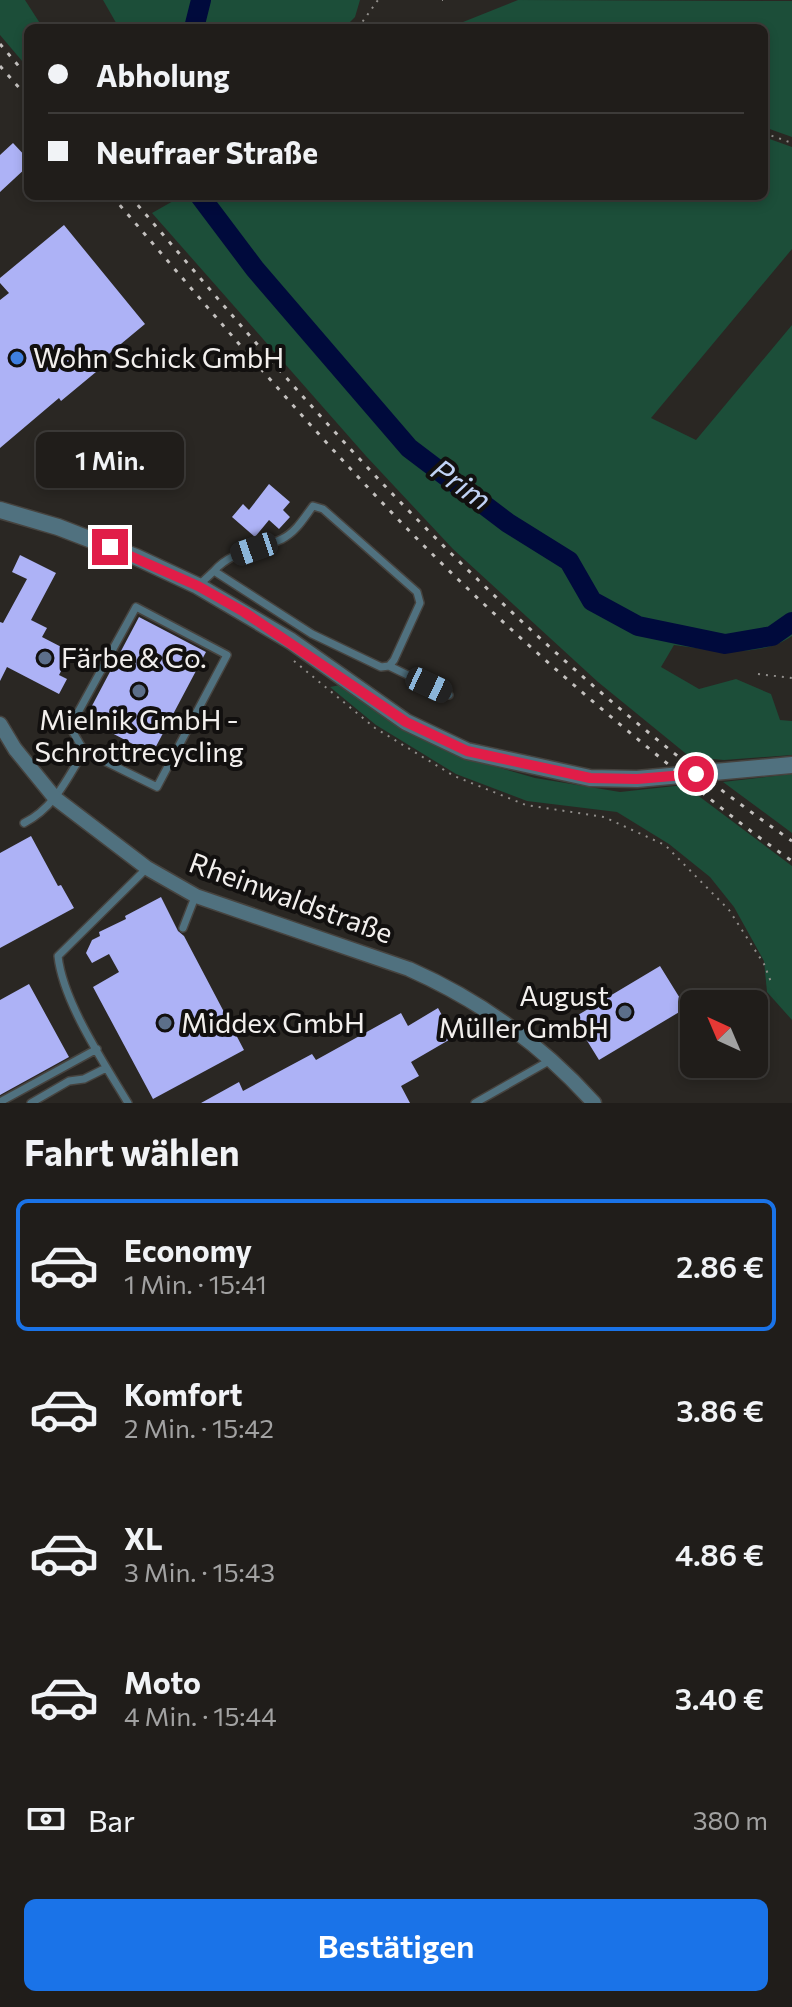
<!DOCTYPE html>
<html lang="de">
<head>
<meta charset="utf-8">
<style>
  body { margin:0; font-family:Commissioner,sans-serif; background:#2d2a27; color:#f1f3f6; height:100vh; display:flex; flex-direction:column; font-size:30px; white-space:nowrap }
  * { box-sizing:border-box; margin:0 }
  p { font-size:26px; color:#a2a2a2 }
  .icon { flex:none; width:44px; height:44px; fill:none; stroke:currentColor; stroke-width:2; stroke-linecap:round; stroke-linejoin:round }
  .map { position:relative; height:1103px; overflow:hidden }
  .sheet { display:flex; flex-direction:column; background:#201d1a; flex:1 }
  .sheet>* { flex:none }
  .banner { position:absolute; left:24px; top:24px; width:744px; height:176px; border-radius:12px; box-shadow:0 4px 12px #0003,0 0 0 2px #3d3b39; display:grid; align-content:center; height:176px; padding:0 24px; background:#201d1a }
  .needle { width:52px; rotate:316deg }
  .buttons { position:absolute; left:680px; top:990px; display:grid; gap:16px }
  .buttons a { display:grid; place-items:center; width:88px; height:88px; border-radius:12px; background:#201d1a; box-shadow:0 4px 12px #0003,0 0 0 2px #3d3b39; font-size:40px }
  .end { position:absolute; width:36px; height:36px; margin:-18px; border:10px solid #e11d48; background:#fff; box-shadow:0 0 0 4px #fff }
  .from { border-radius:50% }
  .bubble { position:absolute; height:56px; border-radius:12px; background:#201d1a; box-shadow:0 4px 12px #0003,0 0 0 2px #3d3b39; font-size:26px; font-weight:600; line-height:56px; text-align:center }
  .car { position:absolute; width:24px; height:48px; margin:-24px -12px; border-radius:10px; box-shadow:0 0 6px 2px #0007; background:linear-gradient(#222 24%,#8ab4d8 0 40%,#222 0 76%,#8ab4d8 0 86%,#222 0) }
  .banner b { display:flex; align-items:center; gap:28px; height:76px; font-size:30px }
  .banner b+b { border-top:2px solid #3d3b39 }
  .banner i { width:20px; height:20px; background:#f1f3f6 }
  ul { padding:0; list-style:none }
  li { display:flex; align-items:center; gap:24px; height:132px; margin:0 16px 12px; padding:0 8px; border:4px solid transparent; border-radius:12px }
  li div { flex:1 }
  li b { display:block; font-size:30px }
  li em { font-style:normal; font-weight:600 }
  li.current { border-color:#1a73e8 }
  li>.icon { width:72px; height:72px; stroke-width:1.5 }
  h2 { padding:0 24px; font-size:36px; line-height:96px }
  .pay { display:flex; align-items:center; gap:20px; height:88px; padding:0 24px; font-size:30px }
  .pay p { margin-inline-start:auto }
  .cta { display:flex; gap:16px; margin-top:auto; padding:16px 24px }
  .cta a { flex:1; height:92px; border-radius:12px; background:#1a73e8; color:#fff; font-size:32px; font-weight:600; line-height:92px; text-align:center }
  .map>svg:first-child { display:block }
  .green { fill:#1c4e39 }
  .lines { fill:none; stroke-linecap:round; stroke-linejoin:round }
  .river { stroke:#000a3c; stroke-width:20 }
  .building { fill:#adb2f6 }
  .service-casing { stroke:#46433f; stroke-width:10 }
  .minor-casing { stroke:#46433f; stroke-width:17 }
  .tertiary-casing { stroke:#46433f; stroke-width:19 }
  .path { stroke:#918e8b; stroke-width:2; stroke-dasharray:2 6; stroke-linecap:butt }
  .service { stroke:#50717f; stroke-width:7 }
  .minor { stroke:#50717f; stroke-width:14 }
  .tertiary { stroke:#50717f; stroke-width:16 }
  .rail { stroke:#c3c0be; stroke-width:3; stroke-dasharray:4 8; stroke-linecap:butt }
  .route { stroke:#e11d48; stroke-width:10 }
  .shop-dot { fill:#3f7fe0; stroke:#12100f; stroke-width:3 }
  .service-dot { fill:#5c6f8a; stroke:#12100f; stroke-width:3 }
  .labels { text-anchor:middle; stroke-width:8; stroke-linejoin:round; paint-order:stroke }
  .poi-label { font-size:28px; fill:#f2efed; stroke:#12100f; text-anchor:start }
  .street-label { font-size:28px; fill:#f2efed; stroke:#12100f }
  .water-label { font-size:30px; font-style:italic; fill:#c0d2f4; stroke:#12100f }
</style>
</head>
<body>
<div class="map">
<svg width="792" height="1103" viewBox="0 0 792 1103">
  <rect width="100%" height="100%" fill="#2a2723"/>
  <path class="green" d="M 0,0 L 25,0 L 43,28 L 28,28 L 28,68 L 0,35 Z
    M 103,0 L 360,0 L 355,17 L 344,28 L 119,28 Z
    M 518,0 L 792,1 L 792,137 L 764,127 L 764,28 L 448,28 Z
    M 764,137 L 792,147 L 792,249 L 651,418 L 696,440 L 792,325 L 792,636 C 759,659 712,650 674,645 L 661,667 L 699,689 L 736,679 L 771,694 L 780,720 L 792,721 L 792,755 L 724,760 L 690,757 L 598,682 L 453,549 L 366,456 L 152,213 L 182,196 L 764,196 Z
    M 340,685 L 401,727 L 466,758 L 535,778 L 620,792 L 684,785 L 792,866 L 792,1020 L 767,992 L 764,961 L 734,907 L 710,877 L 669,844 L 617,812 L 527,801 L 456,774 L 376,725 L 330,687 Z
    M 792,774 L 792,833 L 723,782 Z"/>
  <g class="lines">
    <path class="river" d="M 194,28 L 201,0
      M 200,196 L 255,269 L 409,448 L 508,523 L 569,561 L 592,601 L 638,626 L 725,644 L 772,636 L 792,622"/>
  </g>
  <path class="building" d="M 13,143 L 28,159 L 28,166 L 0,192 L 0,155 Z
    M 64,225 L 145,324 L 98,363 L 102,367 L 61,401 L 59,398 L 0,448 L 0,300 L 9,293 L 0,283 L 0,278 Z
    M 269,484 L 290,502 L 283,510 L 290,517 L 279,529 L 269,520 L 255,537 L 232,517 L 243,504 L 249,510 Z
    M 20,555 L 56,573 L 31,620 L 47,628 L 42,637 L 71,652 L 59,675 L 67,679 L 59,694 L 7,667 L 0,681 L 0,622 L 3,623 L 27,579 L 12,572 Z
    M 139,617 L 206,652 L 152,754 L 85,719 Z
    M 31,836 L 58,886 L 61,885 L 74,908 L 0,948 L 0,853 Z
    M 161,897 L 178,931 L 184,936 L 244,1050 L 153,1099 L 93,987 L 119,972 L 109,954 L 92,963 L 86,953 L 92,940 L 100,936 L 99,932 L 126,919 L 125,916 Z
    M 660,966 L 686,1008 L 599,1060 L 573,1018 Z
    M 29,984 L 69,1057 L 0,1095 L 0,1000 Z
    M 438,1008 L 454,1037 L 411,1062 L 419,1076 L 401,1086 L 410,1103 L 201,1103 L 239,1082 L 243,1091 L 312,1054 L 316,1060 L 401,1013 L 408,1026 Z"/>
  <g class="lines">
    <g class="service-casing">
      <path id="service" d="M 199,585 L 214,571 L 312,634 L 381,667 L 389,666 L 394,660 L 420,603 L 417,592 L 323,509 L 313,506 C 304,518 296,532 282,539 C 259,550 232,550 214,571
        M 389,666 L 449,695
        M 24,823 C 54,808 67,779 84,751 L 157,787 L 227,655 L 136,607 L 70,727 L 84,751
        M 183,928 L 195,897
        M 0,1102 L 97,1049
        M 31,1103 L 69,1081 L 84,1079 L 106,1068
        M 128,1103 C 104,1063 63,1002 58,956 L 147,868
        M 475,1103 L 549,1061"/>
    </g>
    <g class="minor-casing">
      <path id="minor" d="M 0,724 L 15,749 L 55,798 L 147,868 L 196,896 L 409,969 C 479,1000 543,1046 594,1103"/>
    </g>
    <g class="tertiary-casing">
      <path id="tertiary" d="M 0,510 L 58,527 L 136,557 L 198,586 L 291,641 L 406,722 L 467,751 L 590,778 L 637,779 L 792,765"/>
    </g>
    <path class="path" d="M 442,0 L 443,0
      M 358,28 L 378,0
      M 764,133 L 792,143
      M 294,661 L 375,728 L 454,776 L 526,805 L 604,817 L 665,845 L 729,910 L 764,964 L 771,982
      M 758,674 L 792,678"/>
    <use href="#service" class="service"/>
    <use href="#minor" class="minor"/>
    <use href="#tertiary" class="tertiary"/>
    <path class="rail" d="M 0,44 L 28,77
      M 0,66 L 28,98
      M 112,196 C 205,304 296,413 394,515 C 478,603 569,683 663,760 C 705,795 747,830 792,861
      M 130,196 C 221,302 310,409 407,509 C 525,630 653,745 792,841"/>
  </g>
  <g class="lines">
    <path class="route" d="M 110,547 L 198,586 L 244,612 L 406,722 L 467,751 L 590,778 L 637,779 L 696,774"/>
  </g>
  <circle class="shop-dot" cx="17" cy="358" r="8"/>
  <g class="service-dot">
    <circle cx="45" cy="658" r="8"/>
    <circle cx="139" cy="691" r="8"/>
    <circle cx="625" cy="1012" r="8"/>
    <circle cx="165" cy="1023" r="8"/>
  </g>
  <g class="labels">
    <g class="poi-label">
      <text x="33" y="368">Wohn Schick GmbH</text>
      <text x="61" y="668">Färbe &amp; Co.</text>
      <text x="139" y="730" text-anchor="middle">Mielnik GmbH -<tspan x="139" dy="32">Schrottrecycling</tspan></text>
      <text x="609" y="1006" text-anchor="end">August<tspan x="609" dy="32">Müller GmbH</tspan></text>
      <text x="181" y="1033">Middex GmbH</text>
    </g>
    <g class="street-label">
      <text transform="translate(291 898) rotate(20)" y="10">Rheinwaldstraße</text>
    </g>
    <g class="water-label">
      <text transform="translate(461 485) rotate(35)" y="10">Prim</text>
    </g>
  </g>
</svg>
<div class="buttons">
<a><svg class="needle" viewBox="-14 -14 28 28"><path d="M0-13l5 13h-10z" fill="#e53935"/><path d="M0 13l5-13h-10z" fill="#a2a2a2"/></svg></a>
</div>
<i class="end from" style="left:696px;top:774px"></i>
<i class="end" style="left:110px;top:547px"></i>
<div class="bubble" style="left:36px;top:432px;width:148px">1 Min.</div>
<i class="car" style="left:254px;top:549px;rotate:251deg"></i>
<i class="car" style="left:429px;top:685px;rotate:115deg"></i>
<div class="banner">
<b><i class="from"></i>Abholung</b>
<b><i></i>Neufraer Straße</b>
</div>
</div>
<section class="sheet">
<h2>Fahrt wählen</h2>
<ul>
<li class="current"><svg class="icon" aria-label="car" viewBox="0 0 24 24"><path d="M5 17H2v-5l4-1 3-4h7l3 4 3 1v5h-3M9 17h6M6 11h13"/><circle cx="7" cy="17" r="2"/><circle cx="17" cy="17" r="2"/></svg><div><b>Economy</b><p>1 Min. · 15:41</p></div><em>2.86 €</em></li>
<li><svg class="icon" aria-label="car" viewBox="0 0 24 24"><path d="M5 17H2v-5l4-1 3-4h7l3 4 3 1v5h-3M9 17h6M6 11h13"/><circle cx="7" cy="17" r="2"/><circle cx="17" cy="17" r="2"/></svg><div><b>Komfort</b><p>2 Min. · 15:42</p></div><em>3.86 €</em></li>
<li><svg class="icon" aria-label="car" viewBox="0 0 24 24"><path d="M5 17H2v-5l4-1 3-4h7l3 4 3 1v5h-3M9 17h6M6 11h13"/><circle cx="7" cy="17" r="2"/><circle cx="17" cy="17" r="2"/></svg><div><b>XL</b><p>3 Min. · 15:43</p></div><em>4.86 €</em></li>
<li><svg class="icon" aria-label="car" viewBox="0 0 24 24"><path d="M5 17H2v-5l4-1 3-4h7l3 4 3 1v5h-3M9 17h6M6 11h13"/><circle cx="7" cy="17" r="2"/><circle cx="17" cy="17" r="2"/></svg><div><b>Moto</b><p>4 Min. · 15:44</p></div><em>3.40 €</em></li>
</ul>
<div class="pay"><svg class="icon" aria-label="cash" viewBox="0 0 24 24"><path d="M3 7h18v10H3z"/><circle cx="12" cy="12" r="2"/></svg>Bar<p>380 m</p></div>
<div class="cta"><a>Bestätigen</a></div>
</section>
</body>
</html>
